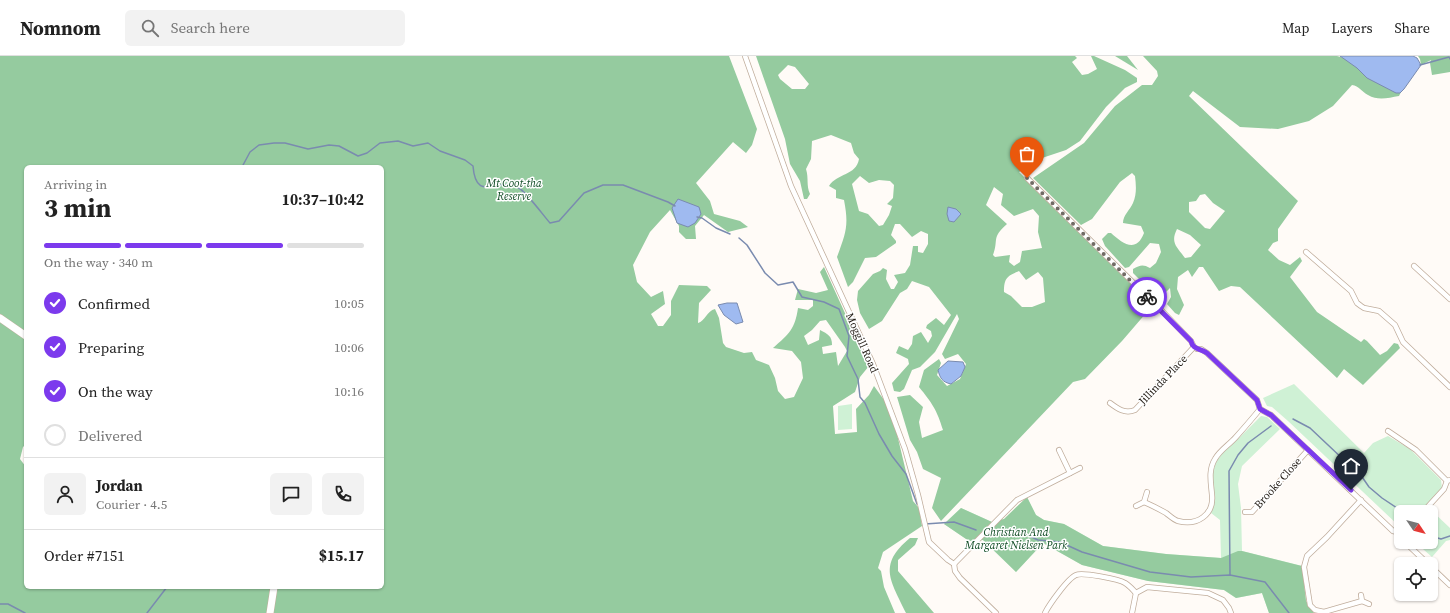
<!DOCTYPE html>
<meta charset="utf-8">
<style>
body{margin:0;font-family:"Source Serif 4",serif;background:#f2f2f2;color:#222;height:100vh;display:flex;flex-direction:column;font-size:15px;white-space:nowrap}
*{box-sizing:border-box;margin:0}
p{font-size:13px;color:#767676}
.icon{flex:none;width:22px;height:22px;fill:none;stroke:currentColor;stroke-width:2;stroke-linecap:round;stroke-linejoin:round}
.map{position:relative;flex:1;overflow:hidden}
.drawer{position:absolute;left:24px;top:109px;width:360px;height:424px;display:flex;flex-direction:column;background:#fff;border-radius:6px;box-shadow:0 1px 3px #0004}
.drawer>*{flex:none}
.needle{width:26px;rotate:125deg}
.fabs{position:absolute;left:1394px;top:449px;display:grid;gap:8px}
.fabs a{display:grid;place-items:center;width:44px;height:44px;border-radius:6px;background:#fff;box-shadow:0 1px 3px #0004;font-size:20px}
.pin{position:absolute;display:grid;place-items:center;width:34px;height:34px;color:#fff;margin:-41px -17px;border-radius:50% 50% 50% 0;rotate:-45deg;box-shadow:0 0 4px #0007}
.pin .icon{rotate:45deg}
.courier{position:absolute;display:grid;place-items:center;width:40px;height:40px;margin:-20px;border:3px solid #7c3aed;border-radius:50%;background:#fff;color:#222;box-shadow:0 1px 5px #0007}
.summary em{font-style:normal;font-weight:700}
.summary div{display:flex;flex-direction:column-reverse}
.summary{display:flex;align-items:center;justify-content:space-between;height:68px;padding:0 20px}
h1{font-size:26px;font-weight:700;line-height:30px}
.bar{display:grid;grid-template-columns:repeat(4,1fr);gap:6px 4px;align-content:center;height:48px;padding:0 20px}
.bar i{height:5px;border-radius:3px;background:#e0e0e0}
.bar .on{background:#7c3aed}
.bar p{grid-column:span 4}
.line{display:flex;align-items:center;gap:10px;padding:0 20px;border-top:1px solid #e0e0e0}
.line div{flex:1}
.round{display:grid;place-items:center;flex:none;width:42px;height:42px;border-radius:6px;background:#f2f2f2}
ol{padding:0 20px;list-style:none}
li{display:flex;align-items:center;gap:12px;height:44px}
li p{margin-inline-start:auto}
li .icon{padding:4px;border-radius:50%;background:#7c3aed;color:#fff;stroke-width:4}
li:last-child{color:#767676}
li i{width:22px;height:22px;border:2px solid #e0e0e0;border-radius:50%}
header{display:flex;align-items:center;gap:24px;box-sizing:border-box;height:56px;padding:0 20px;background:#fff;border-bottom:1px solid #e0e0e0}
header strong{font-size:19px}
nav{display:flex;gap:22px;margin-inline-start:auto;font-size:14px}
.search{width:280px;height:36px;background:#f2f2f2;display:flex;align-items:center;gap:10px;box-sizing:border-box;padding:0 14px;border-radius:6px;color:#767676;font-size:15px}
.map>svg:first-child{display:block}
.green{fill:#cff1d5}
.forest{fill:#95cb9f;fill-rule:evenodd}
.water{fill:#9fbaf0;stroke:#7a8baf}
.lines{fill:none;stroke-linecap:round;stroke-linejoin:round}
.stream{stroke:#7a8baf;stroke-width:1.5}
.minor-casing{stroke:#c0ad9c;stroke-width:6}
.secondary-casing{stroke:#c0ad9c;stroke-width:8}
.minor{stroke:#fff;stroke-width:4.5}
.secondary{stroke:#fff;stroke-width:7}
.done{stroke:#716b65;stroke-width:4;stroke-dasharray:0 7.2}
.route{stroke:#7c3aed;stroke-width:5}
.labels{text-anchor:middle;dominant-baseline:central;stroke-width:3;stroke-linejoin:round;paint-order:stroke}
.park-label{font-size:11px;font-style:italic;fill:#0e4b23;stroke:#fff}
.street-label{font-size:11px;fill:#241d16;stroke:#fff}
</style>
<header>
<strong>Nomnom</strong>
<div class="search"><svg class="icon" aria-label="search" viewBox="0 0 24 24"><circle cx="10" cy="10" r="6"/><path d="M15 15l6 6"/></svg>Search here</div>
<nav><a>Map</a><a>Layers</a><a>Share</a></nav>
</header>
<div class="map">
<svg width="1450" height="557" viewBox="0 0 1450 557">
<rect width="100%" height="100%" fill="#fffbf7"/>
<!-- green -->
<g class="green">
<path d="M 1294,328 L 1364,397 L 1373,387 L 1388,380 L 1410,393 L 1441,424 L 1442,432 L 1420,456 L 1401,456 L 1401,470 L 1399,470 L 1288,365 L 1272,351 L 1267,350 L 1263,342 Z"/>
<path d="M 852,348 L 852,373 L 838,374 L 838,350 Z"/>
<path d="M 1261,360 L 1267,361 L 1280,373 L 1242,410 L 1238,428 L 1241,452 L 1242,495 L 1302,510 L 1306,545 L 1314,557 L 1269,557 L 1262,537 L 1236,542 L 1224,534 L 1148,525 L 1082,509 L 1043,487 L 1016,516 L 983,484 L 969,485 L 944,468 L 961,452 L 992,466 L 1004,463 L 1027,441 L 1036,459 L 1044,464 L 1064,468 L 1103,490 L 1166,498 L 1221,502 L 1220,464 L 1211,457 L 1214,440 L 1212,419 L 1216,406 L 1224,395 L 1233,388 Z"/>
<path d="M 1432,455 L 1450,472 L 1450,484 L 1446,485 L 1432,501 L 1415,486 L 1431,486 L 1431,456 Z"/>
</g>
<!-- forest -->
<g class="forest">
<path d="M 0,0 L 729,0 L 757,73 L 752,89 L 746,97 L 733,86 L 696,127 L 710,145 L 714,158 L 740,165 L 748,171 L 728,176 L 704,159 L 695,170 L 696,183 L 686,183 L 679,176 L 679,170 L 670,154 L 650,176 L 633,209 L 637,226 L 651,241 L 663,235 L 665,248 L 651,258 L 658,270 L 663,270 L 671,259 L 671,245 L 679,229 L 707,230 L 711,234 L 699,247 L 698,267 C 705,265 707,255 715,253 L 719,262 L 723,287 L 726,291 L 744,297 L 752,296 L 756,304 L 769,309 L 775,322 L 778,335 L 785,343 L 794,341 L 803,322 L 801,306 L 792,295 L 773,292 C 789,278 795,273 798,252 L 808,254 L 813,250 L 813,244 L 795,244 L 798,233 L 816,237 L 828,234 L 820,216 L 824,211 L 869,310 L 860,321 L 855,336 L 833,350 L 835,378 L 857,376 L 856,353 L 869,339 L 874,330 L 887,348 L 896,374 L 913,445 L 919,452 L 922,470 L 883,496 L 878,512 L 881,515 L 884,531 L 895,557 L 0,557 ZM 26,111 L 382,111 L 382,531 L 26,531 L 26,411 L 20,403 L 23,391 L 26,388 ZM 826,264 L 845,291 L 847,295 L 838,310 L 836,296 L 823,298 L 822,291 L 832,289 C 832,280 828,278 820,274 L 819,284 L 808,289 L 804,280 L 812,274 L 820,265 Z"/>
<path d="M 756,0 L 1075,0 L 1077,2 L 1072,6 L 1082,19 L 1088,18 L 1097,13 L 1091,0 L 1094,0 L 1125,14 L 1137,22 L 1137,26 L 1125,32 L 1106,51 L 1080,85 L 1066,94 L 1042,102 L 1032,109 L 1019,116 L 1153,249 L 1122,285 L 1085,323 L 1073,326 L 941,465 L 932,452 L 941,422 L 923,413 L 917,396 L 910,384 L 897,341 L 910,339 L 923,351 L 919,366 L 922,382 L 943,374 C 937,354 932,347 919,331 L 924,314 L 939,303 L 941,307 L 937,319 L 947,330 L 960,323 L 966,308 L 958,298 L 945,303 L 942,298 L 959,263 L 957,258 L 935,296 L 920,311 L 912,314 L 904,333 L 900,336 L 894,335 L 892,327 L 909,308 L 908,303 L 896,297 L 899,290 L 908,294 L 912,288 L 913,280 L 921,276 L 928,287 L 932,280 L 931,275 L 926,272 L 927,269 L 936,262 L 944,269 L 951,259 L 929,231 L 912,225 L 907,233 L 900,237 L 882,265 L 869,273 L 860,257 L 857,244 L 858,235 L 873,218 L 880,215 L 883,212 L 887,214 L 886,223 L 891,233 L 894,233 L 898,226 L 894,219 L 905,217 L 910,209 L 913,190 L 918,190 L 918,196 L 923,197 L 928,188 L 928,178 L 921,175 L 912,181 L 900,168 L 895,168 L 891,179 L 896,185 L 896,187 L 876,201 L 865,202 L 853,226 L 848,231 L 837,201 C 846,176 849,170 844,144 L 836,142 L 836,134 L 829,130 C 837,117 856,120 859,103 L 854,97 L 851,87 L 831,79 L 812,85 L 811,103 L 806,113 C 809,123 806,129 810,138 L 807,143 L 804,143 L 800,125 L 790,108 L 785,83 ZM 788,9 L 795,11 L 809,28 L 805,33 L 792,33 L 780,23 L 778,19 ZM 860,120 L 869,127 L 879,124 L 890,125 L 894,129 L 893,142 L 887,148 L 892,150 L 889,159 L 883,169 L 879,170 L 868,158 L 859,155 L 852,128 ZM 994,131 L 1003,138 L 1001,149 L 1014,160 L 1033,153 L 1039,160 L 1038,176 L 1042,192 L 1022,195 L 1020,206 L 1014,210 L 1009,206 L 1010,199 L 995,201 L 993,199 C 999,183 991,182 1007,168 L 986,149 ZM 1019,215 L 1026,224 L 1038,216 L 1043,222 L 1045,246 L 1032,251 L 1022,251 L 1011,240 L 1004,236 C 1004,222 1007,220 1019,215 Z"/>
<path d="M 1115,0 L 1127,0 L 1138,14 Z"/>
<path d="M 1143,0 L 1337,0 L 1352,4 L 1399,33 L 1401,36 L 1399,40 C 1388,42 1378,45 1368,39 C 1362,36 1359,30 1352,29 L 1333,50 L 1309,65 L 1278,73 L 1240,71 L 1193,35 L 1189,40 L 1298,145 L 1278,173 L 1278,185 L 1273,187 L 1268,194 L 1279,204 L 1290,209 L 1300,201 L 1302,205 L 1290,221 L 1317,256 L 1361,286 L 1364,283 L 1367,285 L 1380,299 L 1387,295 L 1394,287 L 1398,288 L 1400,292 L 1363,329 L 1344,313 L 1337,322 L 1240,231 L 1231,230 L 1219,235 L 1203,211 L 1199,211 L 1192,221 L 1188,214 L 1178,221 L 1177,233 L 1184,249 L 1179,259 L 1175,257 L 1167,248 L 1171,241 L 1170,232 L 1161,241 L 1157,241 L 1133,217 L 1133,213 C 1140,209 1143,208 1150,212 L 1156,207 L 1161,196 L 1159,188 L 1150,187 L 1129,211 L 1125,212 L 1105,190 L 1102,183 L 1108,177 L 1111,177 C 1122,187 1136,198 1144,177 L 1141,170 L 1123,167 C 1123,159 1130,154 1133,147 C 1137,138 1136,129 1135,120 L 1132,117 L 1120,126 L 1092,163 L 1081,169 L 1033,122 L 1084,87 L 1115,50 L 1142,29 L 1152,29 L 1158,20 L 1157,15 ZM 1205,138 L 1213,147 L 1225,155 L 1210,173 L 1205,172 L 1189,156 L 1189,146 L 1196,145 L 1200,139 ZM 1177,173 L 1190,179 L 1201,189 L 1191,201 L 1185,202 C 1177,191 1170,187 1177,173 Z"/>
<path d="M 1418,0 L 1450,0 L 1450,16 L 1432,19 L 1430,7 L 1431,4 L 1421,9 L 1420,3 Z"/>
<path d="M 1027,441 L 1036,459 L 1044,464 L 1064,468 L 1103,490 L 1166,498 L 1221,502 L 1238,495 L 1242,495 L 1302,510 L 1306,545 L 1314,557 L 1269,557 L 1262,537 L 1236,542 L 1224,534 L 1148,525 L 1082,509 L 1043,487 L 1016,516 L 983,484 L 969,485 L 944,468 L 961,452 L 992,466 L 1004,463 Z"/>
<path d="M 910,482 L 918,482 L 915,489 L 898,504 L 898,515 L 934,557 L 906,557 C 891,525 877,509 910,482 Z"/>
</g>
<!-- water -->
<g class="water">
<path d="M 1340,0 L 1413,0 L 1417,2 L 1421,9 L 1404,33 L 1400,37 L 1396,37 L 1367,22 L 1357,12 Z"/>
<path d="M 678,143 L 699,151 L 701,158 L 695,167 L 688,171 L 677,167 L 672,152 Z"/>
<path d="M 948,151 L 956,153 L 961,158 L 954,166 L 949,165 L 947,158 Z"/>
<path d="M 727,247 L 737,247 L 743,266 L 736,268 L 724,259 L 718,249 Z"/>
<path d="M 948,305 L 963,306 L 965,311 L 961,320 L 951,328 C 942,326 940,322 938,314 Z"/>
</g>
<g class="lines">
<!-- stream -->
<g class="stream">
<path d="M 1420,9 L 1449,1 L 1450,3"/>
<path d="M 242,111 L 250,96 L 259,89 L 274,87 L 285,87 L 308,93 L 329,89 L 339,90 L 358,100 L 367,97 L 380,87 L 398,85 L 413,90 L 428,87 L 440,95 L 465,104 L 473,110 C 476,149 499,119 519,132 C 527,137 543,159 550,167 L 559,165 L 584,137 L 603,129 L 623,129 L 668,146 L 675,150"/>
<path d="M 697,161 L 702,162 L 716,172 L 730,178"/>
<path d="M 739,182 L 747,189 L 765,217 L 778,229 L 793,226 L 802,241 L 824,246 L 839,253 L 849,280 L 847,300 L 858,323 L 860,341 L 865,347 L 879,378 L 892,400 L 906,418 L 917,448"/>
<path d="M 1293,363 L 1310,372 L 1345,405 L 1358,415 L 1369,431 L 1382,442 L 1403,456"/>
<path d="M 925,468 L 954,466 L 976,474"/>
<path d="M 997,477 L 1017,474 L 1038,484 L 1060,486 L 1082,496 L 1150,516 L 1191,521 L 1230,519 L 1265,526 L 1289,557"/>
<path d="M 1431,480 L 1441,483 L 1450,480"/>
<path d="M 1230,519 L 1229,415 L 1238,399 L 1248,387 L 1271,370"/>
<path d="M 0,548 L 8,548 L 25,557"/>
<path d="M 147,557 L 167,531"/>
</g>
<!-- minor casing -->
<g class="minor-casing">
<g id="minor">
<path d="M 745,0 L 791,130 L 873,308 L 905,393 L 918,439 L 929,486 L 948,504 L 954,508"/>
<path d="M 1027,122 L 1163,256 L 1191,285 L 1194,291 L 1197,293 L 1201,293 L 1207,297 L 1257,344 L 1260,353 L 1271,359 L 1393,475 L 1401,477"/>
<path d="M 1306,196 L 1351,235 L 1357,247 L 1361,250 L 1364,252 L 1379,255 L 1395,269 L 1403,286 L 1450,331"/>
<path d="M 1414,210 L 1450,243"/>
<path d="M 1110,347 C 1118,353 1125,358 1135,354 L 1194,291"/>
<path d="M 1388,375 L 1416,394 L 1447,425"/>
<path d="M 1059,394 L 1070,417"/>
<path d="M 1361,444 L 1327,481 L 1307,500 L 1304,511 L 1310,549 L 1315,554 L 1324,556 L 1362,545"/>
<path d="M 1144,446 C 1151,449 1159,453 1166,457 C 1170,460 1174,464 1178,465 C 1197,470 1214,459 1212,439 C 1211,427 1208,414 1215,403 C 1220,394 1229,389 1236,381 C 1244,372 1252,363 1260,353"/>
<path d="M 1136,450 L 1144,446 L 1147,436"/>
<path d="M 1245,456 L 1252,456 L 1308,394"/>
<path d="M 1423,456 L 1444,433 L 1447,425 L 1450,424"/>
<path d="M 1405,486 L 1428,508"/>
<path d="M 954,508 L 1017,444 L 1080,412"/>
<path d="M 954,508 L 955,515 L 960,522 L 996,557"/>
<path d="M 1431,511 L 1450,529"/>
<path d="M 1361,539 L 1362,545 L 1369,548"/>
<path d="M 1045,557 C 1049,549 1068,522 1076,519 C 1082,516 1119,523 1125,527 C 1129,529 1133,534 1136,537 L 1147,531 L 1208,537 L 1223,544 L 1229,552 L 1231,557"/>
<path d="M 1132,557 L 1136,537"/>
</g>
</g>
<!-- secondary casing -->
<g class="secondary-casing">
<g id="secondary">
<path d="M 0,262 L 26,280"/>
<path d="M 270,557 L 274,531"/>
</g>
</g>
<!-- minor -->
<use href="#minor" class="minor"/>
<!-- secondary -->
<use href="#secondary" class="secondary"/>
</g>
<g class="lines">
<!-- done -->
<path class="done" d="M 1027,122 L 1147,241"/>
<!-- route -->
<path class="route" d="M 1147,241 L 1191,285 C 1193,294 1200,292 1207,297 L 1257,344 L 1260,353 L 1271,359 L 1351,434"/>
</g>
<g class="labels">
<!-- park labels -->
<g class="park-label">
<text x="514" y="127">Mt Coot-tha<tspan x="514" dy="13">Reserve</tspan></text>
<text x="1016" y="476">Christian And<tspan x="1016" dy="13">Margaret Nielsen Park</tspan></text>
</g>
<!-- street labels -->
<g class="street-label">
<text transform="translate(862 287) rotate(66)">Moggill Road</text>
<text transform="translate(1163 324) rotate(-46)">Jillinda Place</text>
<text transform="translate(1278 427) rotate(-48)">Brooke Close</text>
</g>
</g>
</svg>
<div class="fabs">
<a><svg class="needle" viewBox="-14 -14 28 28"><path d="M0-13l5 13h-10z" fill="#e53935"/><path d="M0 13l5-13h-10z" fill="#767676"/></svg></a>
<a><svg class="icon" aria-label="locate" viewBox="0 0 24 24"><circle cx="12" cy="12" r="6"/><path d="M12 2v4M12 18v4M2 12h4M18 12h4"/></svg></a>
</div>
<div class="pin" style="left:1027px;top:122px;background:#ea580c"><svg class="icon" aria-label="bag" viewBox="0 0 24 24"><path d="M5 8h14l-1 12H6zM9 8a3 3 0 0 1 6 0"/></svg></div>
<div class="pin" style="left:1351px;top:434px;background:#1f2937"><svg class="icon" aria-label="home" viewBox="0 0 24 24"><path d="M3 11l9-7 9 7M6 9v11h12V9"/></svg></div>
<div class="courier" style="left:1147px;top:241px"><svg class="icon" aria-label="bike" viewBox="0 0 24 24"><circle cx="6" cy="16" r="4"/><circle cx="18" cy="16" r="4"/><path d="M6 16l4-8h5l3 8M10 8l3 8H6M13 5h3"/></svg></div>
<section class="drawer">
<div class="summary"><div><h1>3 min</h1><p>Arriving in</p></div><em>10:37–10:42</em></div>
<div class="bar"><i class="on"></i><i class="on"></i><i class="on"></i><i></i><p>On the way · 340 m</p></div>
<ol>
<li><svg class="icon" aria-label="check" viewBox="0 0 24 24"><path d="M5 12l5 5 9-10"/></svg>Confirmed<p>10:05</p></li>
<li><svg class="icon" aria-label="check" viewBox="0 0 24 24"><path d="M5 12l5 5 9-10"/></svg>Preparing<p>10:06</p></li>
<li><svg class="icon" aria-label="check" viewBox="0 0 24 24"><path d="M5 12l5 5 9-10"/></svg>On the way<p>10:16</p></li>
<li><i></i>Delivered</li>
</ol>
<div class="line" style="height:72px"><a class="round"><svg class="icon" aria-label="person" viewBox="0 0 24 24"><circle cx="12" cy="8" r="4"/><path d="M4 21q1-7 8-7t8 7"/></svg></a><div><b>Jordan</b><p>Courier · 4.5</p></div><a class="round"><svg class="icon" aria-label="chat" viewBox="0 0 24 24"><path d="M4 5h16v11H9l-5 4z"/></svg></a><a class="round"><svg class="icon" aria-label="phone" viewBox="0 0 24 24"><path d="M5 4h4l2 5-3 2q2 4 5 5l2-3 5 2v4C11 20 4 13 5 4z"/></svg></a></div>
<div class="line" style="height:52px"><div>Order #7151</div><b>$15.17</b></div>
</section>
</div>
